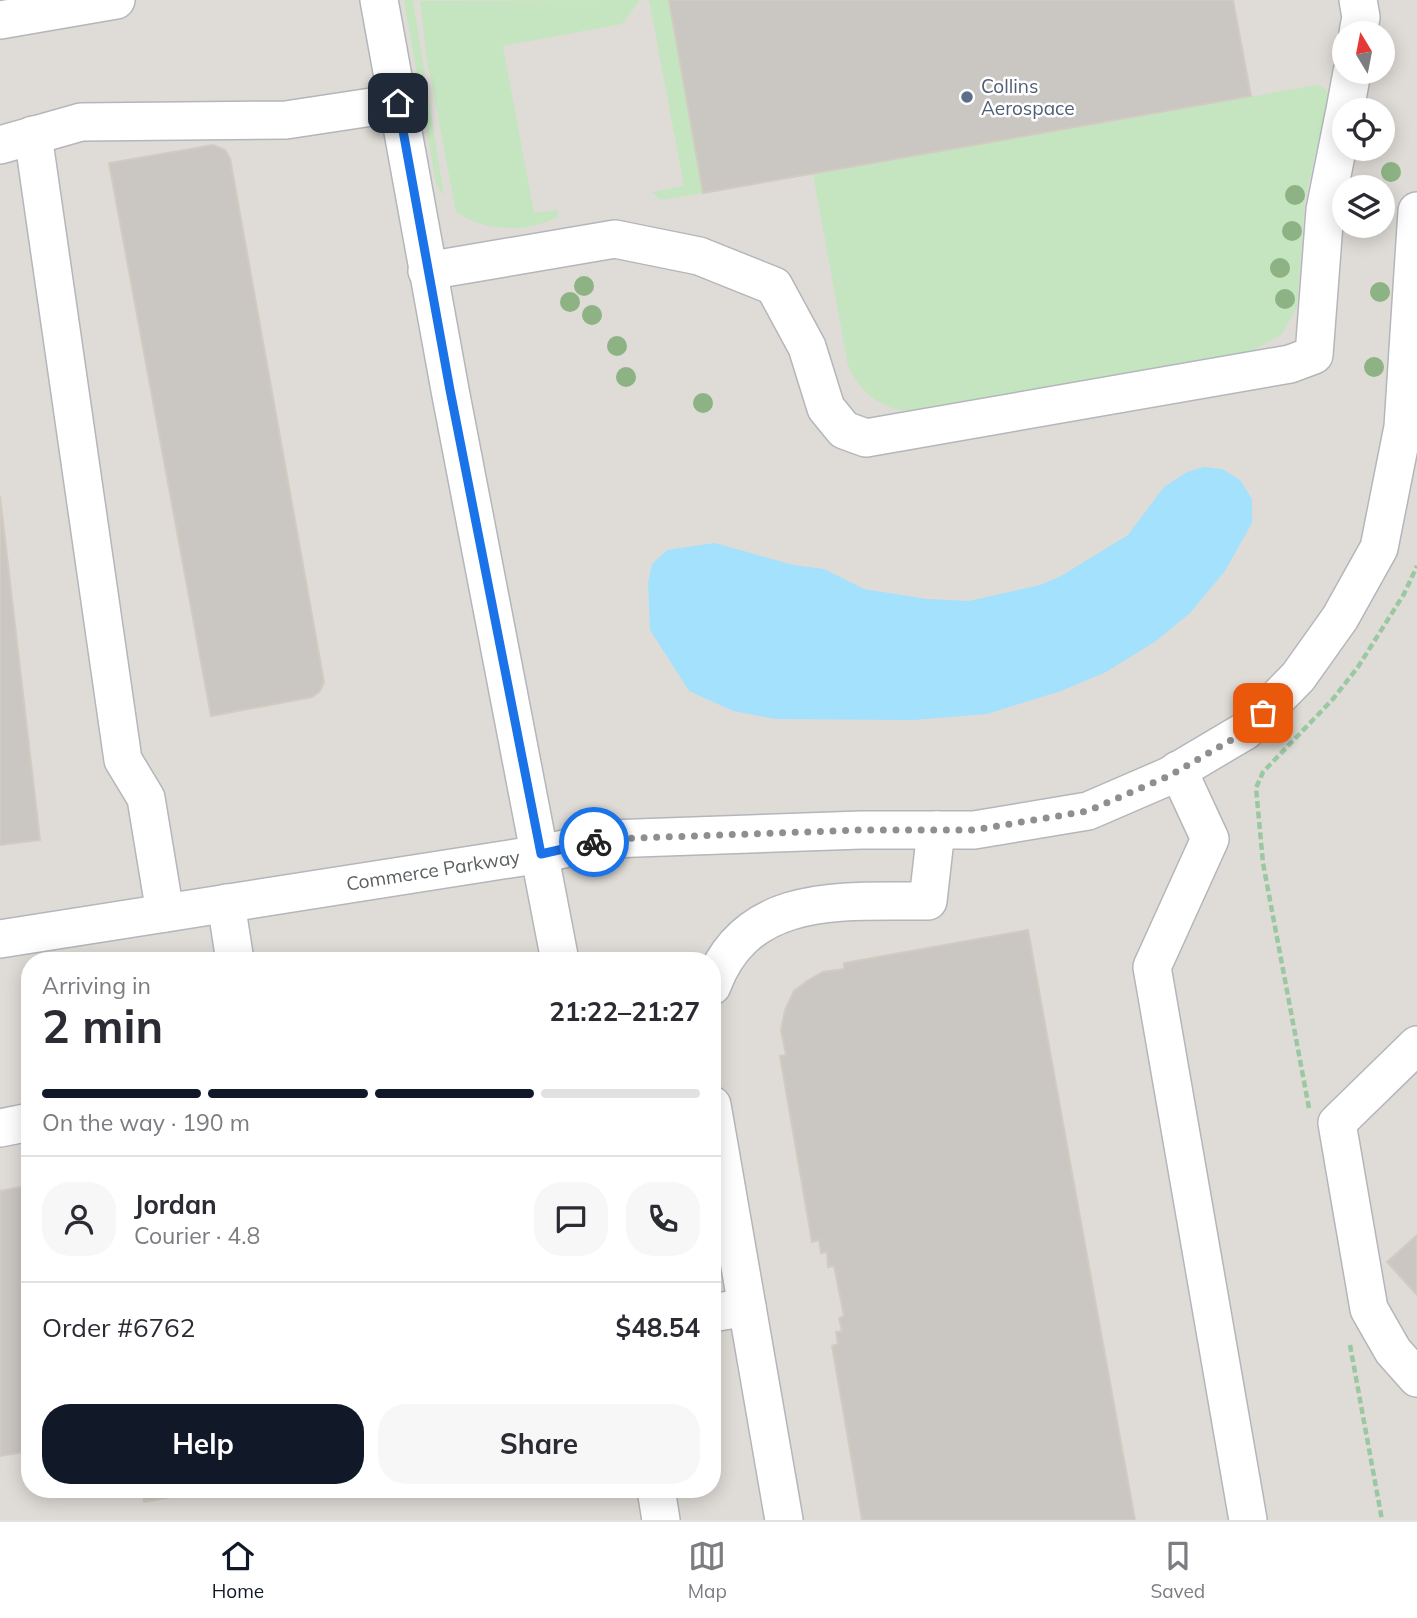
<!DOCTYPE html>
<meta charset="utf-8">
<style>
body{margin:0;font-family:Mulish,sans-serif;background:#f7f7f7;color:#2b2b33;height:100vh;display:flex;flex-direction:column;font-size:26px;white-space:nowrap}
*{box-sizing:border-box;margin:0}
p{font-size:23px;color:#7c7c81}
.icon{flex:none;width:38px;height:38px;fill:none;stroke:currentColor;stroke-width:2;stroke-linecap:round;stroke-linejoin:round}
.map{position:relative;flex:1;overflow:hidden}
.details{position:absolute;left:21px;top:952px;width:700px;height:546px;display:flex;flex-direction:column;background:#fff;border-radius:28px;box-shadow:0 4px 18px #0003}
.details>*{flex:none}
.needle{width:46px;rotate:350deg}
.fabs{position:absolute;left:1332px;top:21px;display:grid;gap:14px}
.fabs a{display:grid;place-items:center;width:63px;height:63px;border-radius:50%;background:#fff;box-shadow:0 4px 18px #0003;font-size:35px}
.pin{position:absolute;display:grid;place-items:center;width:60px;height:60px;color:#fff;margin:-30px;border-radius:14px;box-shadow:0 4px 10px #0006}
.courier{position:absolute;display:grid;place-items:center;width:70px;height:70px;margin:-35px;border:5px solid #1a73e8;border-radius:50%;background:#fff;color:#222;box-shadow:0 2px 9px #0007}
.overview em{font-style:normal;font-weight:700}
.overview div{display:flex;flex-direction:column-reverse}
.overview{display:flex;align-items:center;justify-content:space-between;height:119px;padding:0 21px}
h1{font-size:46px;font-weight:700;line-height:52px}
.bar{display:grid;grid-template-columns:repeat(4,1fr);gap:10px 7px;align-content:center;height:84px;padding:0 21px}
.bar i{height:9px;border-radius:5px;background:#e1e1e2}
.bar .on{background:#111827}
.bar p{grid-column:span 4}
.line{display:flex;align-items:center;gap:18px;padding:0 21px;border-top:2px solid #e1e1e2}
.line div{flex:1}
.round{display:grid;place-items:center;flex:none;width:74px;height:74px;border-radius:28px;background:#f7f7f7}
.button{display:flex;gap:14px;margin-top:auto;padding:14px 21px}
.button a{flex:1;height:80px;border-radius:28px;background:#111827;color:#fff;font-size:28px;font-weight:700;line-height:80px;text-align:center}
.button a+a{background:#f7f7f7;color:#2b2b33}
.menu{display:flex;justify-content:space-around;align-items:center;height:98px;border-top:2px solid #e1e1e2;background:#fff;font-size:19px;color:#7c7c81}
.menu a{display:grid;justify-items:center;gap:4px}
.menu .on{color:#111827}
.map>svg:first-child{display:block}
.industrial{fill:#dfdcd7;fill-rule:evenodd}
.green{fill:#c4e5c0}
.water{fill:#a3e1fd}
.building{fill:#cac7c2;stroke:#d2cbc1;stroke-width:2}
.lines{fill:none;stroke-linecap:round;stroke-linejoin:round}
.minor-casing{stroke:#b3b6ba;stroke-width:40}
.path{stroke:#9ac8a1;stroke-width:4.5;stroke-dasharray:7 3.5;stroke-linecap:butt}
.minor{stroke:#fff;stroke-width:37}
.tree{fill:#8db384}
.done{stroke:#8e9090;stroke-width:7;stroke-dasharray:0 12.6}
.route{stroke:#1a73e8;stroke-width:9}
.service-dot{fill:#5c6f8a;stroke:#fff;stroke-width:2.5}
.labels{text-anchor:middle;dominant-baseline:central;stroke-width:5;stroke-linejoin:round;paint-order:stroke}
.service-label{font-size:19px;fill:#4e5e75;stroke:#fff;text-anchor:start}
.street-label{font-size:19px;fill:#5b6063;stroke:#fff}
</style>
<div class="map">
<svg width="1417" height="1520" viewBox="0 0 1417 1520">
<rect width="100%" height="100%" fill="#eeeae3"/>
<!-- industrial -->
<path class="industrial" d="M 0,0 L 1417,0 L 1417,1520 L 0,1520 ZM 1344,33 L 1382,33 L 1382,72 L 1344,72 ZM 1344,110 L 1382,110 L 1382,149 L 1344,149 ZM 1344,187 L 1382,187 L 1382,226 L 1344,226 ZM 30,961 L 712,961 L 712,1489 L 30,1489 Z"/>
<!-- green -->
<g class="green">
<path d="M 404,0 L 413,0 L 444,196 L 436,184 Z"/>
<path d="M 640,0 L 622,24 L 503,46 L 534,213 L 558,210 L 558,217 C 527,233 485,232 456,212 L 426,54 L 420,1 Z"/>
<path d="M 649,0 L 669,0 L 703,193 L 661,200 L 652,192 L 684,186 Z"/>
<path d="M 1317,85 L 1325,88 L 1329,95 L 1305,199 L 1297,307 L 1282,334 L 1252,351 L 911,411 C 881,410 860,392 848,366 L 813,174 Z"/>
</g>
<!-- water -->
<path class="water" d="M 1204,467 L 1222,469 L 1240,480 L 1252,499 L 1252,523 L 1225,571 L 1190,613 L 1156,641 L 1106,672 L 1061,691 L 987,714 L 913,720 L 776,719 L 733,711 L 689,691 L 650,630 L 648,583 L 652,564 L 667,550 L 715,543 L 793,565 L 824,569 L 864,589 L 927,599 L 969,601 L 1040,585 L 1061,576 L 1128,535 L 1164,487 L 1187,472 Z"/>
<!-- building -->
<g class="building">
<path d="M 669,0 L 1233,0 L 1251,96 L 703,193 Z"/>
<path d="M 213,145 L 225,150 L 230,158 L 324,682 L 320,691 L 312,697 L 211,716 L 109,163 Z"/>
<path d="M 0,496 L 40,840 L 0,845 Z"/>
<path d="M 1028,930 L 1135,1520 L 862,1520 L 832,1346 L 838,1344 L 836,1332 L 842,1331 L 839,1318 L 844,1316 L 834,1266 L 828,1267 L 827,1252 L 821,1253 L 819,1240 L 812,1242 L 780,1056 L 786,1055 L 781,1030 L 785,1010 L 794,991 L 807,981 L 823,972 L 844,969 L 844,963 Z"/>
<path d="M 27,1186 L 30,1208 L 30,1451 L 0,1456 L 0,1191 Z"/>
<path d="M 1417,1235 L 1417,1295 L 1387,1262 Z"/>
<path d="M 142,1489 L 214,1489 L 144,1502 Z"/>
</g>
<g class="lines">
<!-- minor casing -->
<g class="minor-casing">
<g id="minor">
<path d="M 379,0 L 450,390 L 560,961"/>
<path d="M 1358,0 L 1361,17 L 1358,33"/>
<path d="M 0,20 L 116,0"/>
<path d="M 1345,110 L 1352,72"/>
<path d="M 33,135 L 123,760 L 146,798 L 165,913"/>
<path d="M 0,145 L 81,122 L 286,120 L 398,103"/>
<path d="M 427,271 L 615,239 L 699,256 L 774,286 L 807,347 L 826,408 L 844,430 L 866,438 L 1290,364 L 1314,355 L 1325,210 L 1344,115"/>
<path d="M 1178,770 L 1210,839 L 1152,967 L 1248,1520"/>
<path d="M 226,903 L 235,961"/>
<path d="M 0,939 L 541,854 L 609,839 L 861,830 L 974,830 L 1088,811 L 1169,776 L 1245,731 L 1298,677 L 1340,618 L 1379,548 L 1403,427 L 1417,211"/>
<path d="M 712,986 C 747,890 845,902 928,901 L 936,830"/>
<path d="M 1417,1045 L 1337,1123 L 1369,1309 L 1393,1351 L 1417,1378"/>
<path d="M 712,1105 L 784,1520"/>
<path d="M 0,1128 L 30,1122"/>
<path d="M 712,1313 L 747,1307"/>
<path d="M 656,1489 L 661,1520"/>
</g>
</g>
<!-- path -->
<g class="path">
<path d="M 1309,1108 L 1263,863 L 1256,788 L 1263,772 L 1333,699 L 1358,667 L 1404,594 L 1417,566"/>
<path d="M 1350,1345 L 1382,1520"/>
</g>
<!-- minor -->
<use href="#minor" class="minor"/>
</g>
<!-- trees -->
<g class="tree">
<circle cx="1391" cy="172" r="10"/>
<circle cx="1295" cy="195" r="10"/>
<circle cx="1292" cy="231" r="10"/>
<circle cx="1280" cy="268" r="10"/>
<circle cx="584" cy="286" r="10"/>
<circle cx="1380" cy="292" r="10"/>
<circle cx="1285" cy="299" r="10"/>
<circle cx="570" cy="302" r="10"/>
<circle cx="592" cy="315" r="10"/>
<circle cx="617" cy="346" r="10"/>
<circle cx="1374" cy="367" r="10"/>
<circle cx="626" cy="377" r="10"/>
<circle cx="703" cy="403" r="10"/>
</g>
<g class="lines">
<!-- done -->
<path class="done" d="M 594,842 L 609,839 L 861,830 L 974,830 L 1088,811 L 1169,776 L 1245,732 L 1263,713"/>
<!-- route -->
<path class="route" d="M 398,103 L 450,390 L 541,854 L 594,842"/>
</g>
<!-- markers -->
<circle class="service-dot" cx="967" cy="97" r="7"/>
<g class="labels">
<!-- service labels -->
<g class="service-label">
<text x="981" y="86">Collins<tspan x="981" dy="22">Aerospace</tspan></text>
</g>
<!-- street labels -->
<g class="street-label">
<text transform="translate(433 870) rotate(-9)">Commerce Parkway</text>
</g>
</g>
</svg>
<div class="fabs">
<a><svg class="needle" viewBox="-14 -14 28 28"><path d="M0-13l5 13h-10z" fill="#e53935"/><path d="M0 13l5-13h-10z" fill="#7c7c81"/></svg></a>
<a><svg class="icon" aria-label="locate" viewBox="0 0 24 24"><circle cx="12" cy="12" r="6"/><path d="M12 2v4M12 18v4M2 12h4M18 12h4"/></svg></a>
<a><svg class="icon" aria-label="layers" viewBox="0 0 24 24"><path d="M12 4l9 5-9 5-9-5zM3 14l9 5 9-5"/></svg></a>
</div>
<div class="pin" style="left:1263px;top:713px;background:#ea580c"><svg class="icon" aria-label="bag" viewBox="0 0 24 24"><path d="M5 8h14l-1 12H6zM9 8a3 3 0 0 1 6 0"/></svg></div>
<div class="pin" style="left:398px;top:103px;background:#1f2937"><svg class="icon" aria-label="home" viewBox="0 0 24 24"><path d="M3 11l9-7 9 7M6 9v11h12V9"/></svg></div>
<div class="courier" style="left:594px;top:842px"><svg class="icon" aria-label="bike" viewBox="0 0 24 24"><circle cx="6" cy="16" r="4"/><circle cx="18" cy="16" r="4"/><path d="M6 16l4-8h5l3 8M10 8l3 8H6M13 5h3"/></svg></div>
<section class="details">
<div class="overview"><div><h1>2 min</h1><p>Arriving in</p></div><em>21:22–21:27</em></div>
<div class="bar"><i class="on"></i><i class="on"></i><i class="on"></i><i></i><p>On the way · 190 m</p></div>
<div class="line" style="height:126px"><a class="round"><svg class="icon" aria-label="person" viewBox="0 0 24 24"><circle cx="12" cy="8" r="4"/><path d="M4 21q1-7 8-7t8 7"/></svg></a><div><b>Jordan</b><p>Courier · 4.8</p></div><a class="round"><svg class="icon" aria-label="chat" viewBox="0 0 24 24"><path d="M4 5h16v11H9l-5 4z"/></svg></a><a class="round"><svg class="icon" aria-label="phone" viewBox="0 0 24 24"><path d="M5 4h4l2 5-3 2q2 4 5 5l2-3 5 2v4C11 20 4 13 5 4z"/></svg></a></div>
<div class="line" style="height:91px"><div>Order #6762</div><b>$48.54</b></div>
<div class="button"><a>Help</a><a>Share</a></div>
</section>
</div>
<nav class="menu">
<a class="on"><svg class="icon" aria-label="home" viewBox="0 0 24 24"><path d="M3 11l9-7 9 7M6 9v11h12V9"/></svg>Home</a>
<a><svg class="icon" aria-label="map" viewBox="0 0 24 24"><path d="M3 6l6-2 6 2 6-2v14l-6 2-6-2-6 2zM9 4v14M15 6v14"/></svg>Map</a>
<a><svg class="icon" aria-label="saved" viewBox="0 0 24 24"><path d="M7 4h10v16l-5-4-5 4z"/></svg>Saved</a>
</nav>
